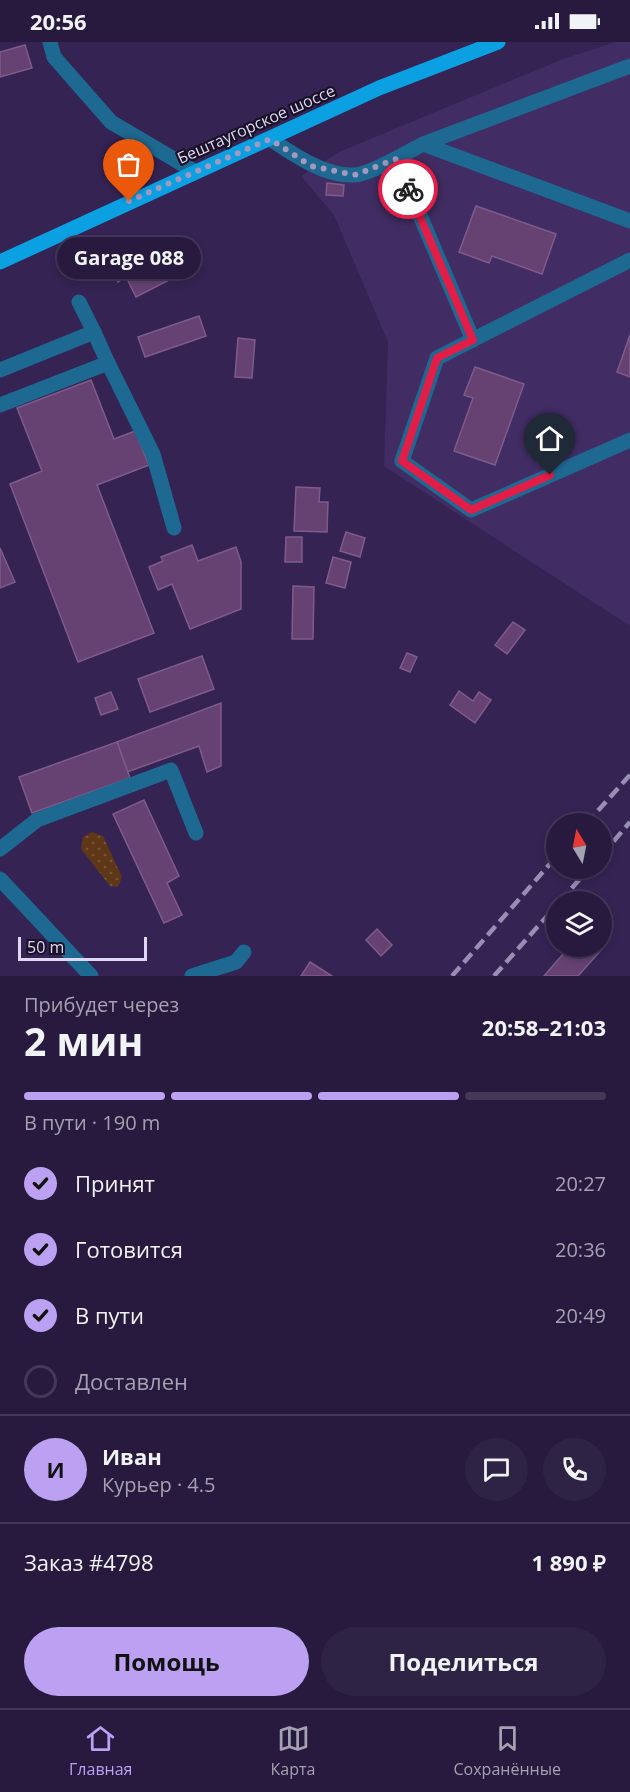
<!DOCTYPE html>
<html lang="ru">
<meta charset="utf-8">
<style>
body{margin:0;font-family:"Open Sans",sans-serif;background:#2f2345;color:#f1f3f6;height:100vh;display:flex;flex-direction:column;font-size:22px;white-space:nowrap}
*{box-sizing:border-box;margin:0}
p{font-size:20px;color:#a4a1b0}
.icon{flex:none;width:33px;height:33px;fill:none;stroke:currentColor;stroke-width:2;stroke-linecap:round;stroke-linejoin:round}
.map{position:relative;height:934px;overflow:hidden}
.panel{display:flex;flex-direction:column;background:#271a3e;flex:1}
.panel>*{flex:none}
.needle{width:39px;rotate:350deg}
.controls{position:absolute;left:546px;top:771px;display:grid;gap:12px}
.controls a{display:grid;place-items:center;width:66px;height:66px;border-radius:50%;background:#271a3e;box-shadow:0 3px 9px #0003,0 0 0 2px #433858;font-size:30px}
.scale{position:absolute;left:18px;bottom:15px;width:129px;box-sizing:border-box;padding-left:6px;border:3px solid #dfd7f6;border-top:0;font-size:16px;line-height:21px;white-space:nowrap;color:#dfd7f6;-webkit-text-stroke:4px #191227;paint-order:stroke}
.pin{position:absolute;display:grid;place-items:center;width:51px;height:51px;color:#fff;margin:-62px -26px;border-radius:50% 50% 50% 0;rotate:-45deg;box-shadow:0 0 6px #0007}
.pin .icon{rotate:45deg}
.courier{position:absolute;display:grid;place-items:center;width:60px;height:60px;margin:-30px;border:4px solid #e11d48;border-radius:50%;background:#fff;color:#222;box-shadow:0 2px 8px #0007}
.bubble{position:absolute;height:42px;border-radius:21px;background:#271a3e;box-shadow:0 3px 9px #0003,0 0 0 2px #433858;font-size:20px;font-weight:700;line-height:42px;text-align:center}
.headline em{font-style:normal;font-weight:700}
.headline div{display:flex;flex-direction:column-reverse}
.headline{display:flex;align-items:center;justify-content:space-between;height:102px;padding:0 24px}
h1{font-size:39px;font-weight:700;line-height:45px}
.bar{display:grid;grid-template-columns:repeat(4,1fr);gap:9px 6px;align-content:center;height:72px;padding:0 24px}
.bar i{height:8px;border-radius:4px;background:#433858}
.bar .active{background:#bca0f2}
.bar p{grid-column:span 4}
.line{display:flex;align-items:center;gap:15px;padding:0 24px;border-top:2px solid #433858}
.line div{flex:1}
.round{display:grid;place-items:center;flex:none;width:63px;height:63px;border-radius:32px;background:#2f2345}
ol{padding:0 24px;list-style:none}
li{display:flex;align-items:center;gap:18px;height:66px}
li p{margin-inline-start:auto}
li .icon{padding:6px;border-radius:50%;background:#bca0f2;color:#111;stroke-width:4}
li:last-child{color:#a4a1b0}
li i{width:33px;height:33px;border:3px solid #433858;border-radius:50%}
.cta{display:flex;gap:12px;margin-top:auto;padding:12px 24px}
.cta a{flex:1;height:69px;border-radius:36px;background:#bca0f2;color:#111;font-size:24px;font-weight:700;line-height:69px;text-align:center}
.cta a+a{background:#2f2345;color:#f1f3f6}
.status{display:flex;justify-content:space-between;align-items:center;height:42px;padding:0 30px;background:#271a3e;direction:ltr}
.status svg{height:16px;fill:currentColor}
.dock{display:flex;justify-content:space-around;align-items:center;height:84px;border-top:2px solid #433858;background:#271a3e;font-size:16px;color:#a4a1b0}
.dock a{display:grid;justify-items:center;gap:3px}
.dock .active{color:#bca0f2}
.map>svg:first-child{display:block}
.built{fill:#412d63}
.grass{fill:url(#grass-dots)}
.building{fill:#654271;stroke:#7f5b8b;stroke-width:1.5}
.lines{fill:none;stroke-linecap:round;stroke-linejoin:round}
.minor{stroke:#1e6992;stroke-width:15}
.major{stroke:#0ba0e2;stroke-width:15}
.rail{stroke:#988db3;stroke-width:4.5;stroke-dasharray:12 6;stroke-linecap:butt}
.done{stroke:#a398bd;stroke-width:6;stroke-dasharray:0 10.8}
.route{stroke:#e11d48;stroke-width:8}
.labels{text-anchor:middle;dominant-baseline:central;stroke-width:4.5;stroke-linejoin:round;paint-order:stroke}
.street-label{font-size:16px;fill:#dfd7f6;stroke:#191227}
</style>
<div class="status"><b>20:56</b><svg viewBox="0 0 49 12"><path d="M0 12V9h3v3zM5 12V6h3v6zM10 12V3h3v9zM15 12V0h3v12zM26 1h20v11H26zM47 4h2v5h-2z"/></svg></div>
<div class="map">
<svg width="630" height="934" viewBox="0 0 630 934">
<defs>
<pattern id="grass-dots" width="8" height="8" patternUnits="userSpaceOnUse" patternTransform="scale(1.5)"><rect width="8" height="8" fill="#5e3717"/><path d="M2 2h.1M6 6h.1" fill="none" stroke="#755339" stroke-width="1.8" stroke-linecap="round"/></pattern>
</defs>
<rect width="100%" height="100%" fill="#342353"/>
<!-- built -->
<path class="built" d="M 616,0 L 630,0 L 630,584 L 384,424 L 388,300 L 334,173 L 301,134 L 339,110 L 563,17 Z"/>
<!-- grass -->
<path class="grass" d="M 92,790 L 103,794 L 122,835 L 118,845 L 110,844 L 81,807 L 83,795 Z"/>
<!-- building -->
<g class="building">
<path d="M 25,3 L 32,26 L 0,35 L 0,10 Z"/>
<path d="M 327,141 L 344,143 L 343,154 L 326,153 Z"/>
<path d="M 476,164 L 556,192 L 542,232 L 492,214 L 489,221 L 459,210 Z"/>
<path d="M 168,196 L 185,230 L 136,255 L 126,235 L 118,240 L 111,225 Z"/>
<path d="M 199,274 L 206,294 L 145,315 L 138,295 Z"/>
<path d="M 630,293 L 630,335 L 617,330 Z"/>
<path d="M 238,296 L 255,298 L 252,336 L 235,335 Z"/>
<path d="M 475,325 L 524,342 L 495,423 L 454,409 L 473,356 L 464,353 Z"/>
<path d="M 91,338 L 114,397 L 135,389 L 149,423 L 97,443 L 154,591 L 78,620 L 10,442 L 42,429 L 17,366 Z"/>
<path d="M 296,445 L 320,446 L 319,460 L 328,460 L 327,490 L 294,489 Z"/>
<path d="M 346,490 L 365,496 L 360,515 L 340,509 Z"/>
<path d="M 286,495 L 302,495 L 302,520 L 285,520 Z"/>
<path d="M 192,503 L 198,519 L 236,505 L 241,520 L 241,567 L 190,587 L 172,542 L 158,548 L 149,525 L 163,519 L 161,515 Z"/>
<path d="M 0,506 L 15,540 L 0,546 Z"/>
<path d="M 333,515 L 351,520 L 345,546 L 326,541 Z"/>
<path d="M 293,544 L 314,545 L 313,597 L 292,597 Z"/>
<path d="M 513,580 L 525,588 L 507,612 L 495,603 Z"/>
<path d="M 407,611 L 417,615 L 410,630 L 400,626 Z"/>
<path d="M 202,614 L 214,647 L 150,670 L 138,637 Z"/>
<path d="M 459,649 L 473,659 L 479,650 L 491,658 L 475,681 L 450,663 Z"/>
<path d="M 111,650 L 118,667 L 101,673 L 95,656 Z"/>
<path d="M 221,661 L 221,724 L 207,730 L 199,704 L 127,730 L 117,700 Z"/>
<path d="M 117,700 L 130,736 L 32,771 L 19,735 Z"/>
<path d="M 144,758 L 179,834 L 167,841 L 182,873 L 164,881 L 113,772 Z"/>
<path d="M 377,887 L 392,903 L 381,914 L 366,898 Z"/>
<path d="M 570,904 L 602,907 L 578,934 L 544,934 Z"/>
<path d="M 310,920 L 332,934 L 301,934 Z"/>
</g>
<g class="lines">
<!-- minor -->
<g class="minor">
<path d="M 50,0 L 54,15 L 111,80 L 194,129"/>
<path d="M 270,97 C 293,112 325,135 355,133 C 371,132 408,110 423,102 L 630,24"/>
<path d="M 423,102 L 630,179"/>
<path d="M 396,117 L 473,298"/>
<path d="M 630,218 L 437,316 L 402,419 L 471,468 L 630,398"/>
<path d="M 108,321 L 153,412 L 174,486"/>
<path d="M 0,328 L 94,290 L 79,260"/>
<path d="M 0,363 L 108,321 L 94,290"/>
<path d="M 0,807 L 37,778 L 171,728 L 196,791"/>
<path d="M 0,837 L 91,934"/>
<path d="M 192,934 L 236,920 L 244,910"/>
</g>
<!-- major -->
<path class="major" d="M 0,220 L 379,46 L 498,0"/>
<!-- rail -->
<g class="rail">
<path d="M 586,782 L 630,733"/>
<path d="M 602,813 L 630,780"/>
<path d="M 560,860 L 589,826"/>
<path d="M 452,934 L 556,815"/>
<path d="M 494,934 L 556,864"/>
</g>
</g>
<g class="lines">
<!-- done -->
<path class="done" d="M 129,159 L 270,97 L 311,124 L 355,133 L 396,117 L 408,147"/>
<!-- route -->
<path class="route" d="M 408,147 L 473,298 L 437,316 L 402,419 L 471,468 L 550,433"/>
</g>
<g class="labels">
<!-- street labels -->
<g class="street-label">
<text transform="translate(256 82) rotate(-24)">Бештаугорское шоссе</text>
</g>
</g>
</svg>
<div class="controls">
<a><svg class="needle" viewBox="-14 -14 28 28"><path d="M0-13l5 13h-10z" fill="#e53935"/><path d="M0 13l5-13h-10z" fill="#a4a1b0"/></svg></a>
<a><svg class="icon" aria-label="layers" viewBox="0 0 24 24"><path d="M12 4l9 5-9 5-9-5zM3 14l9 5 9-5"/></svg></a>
</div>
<div class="scale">50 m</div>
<div class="pin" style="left:129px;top:159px;background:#ea580c"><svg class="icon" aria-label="bag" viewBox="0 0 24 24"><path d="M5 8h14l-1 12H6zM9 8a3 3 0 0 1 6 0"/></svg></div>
<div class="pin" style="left:550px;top:433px;background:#1f2937"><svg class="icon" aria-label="home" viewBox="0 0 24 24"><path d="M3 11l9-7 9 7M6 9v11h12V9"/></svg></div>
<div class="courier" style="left:408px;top:147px"><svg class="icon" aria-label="bike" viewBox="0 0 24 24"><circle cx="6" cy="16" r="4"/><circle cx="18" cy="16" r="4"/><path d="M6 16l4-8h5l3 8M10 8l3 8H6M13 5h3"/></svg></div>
<div class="bubble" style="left:57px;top:195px;width:144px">Garage 088</div>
</div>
<section class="panel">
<div class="headline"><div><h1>2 мин</h1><p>Прибудет через</p></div><em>20:58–21:03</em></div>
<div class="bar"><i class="active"></i><i class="active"></i><i class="active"></i><i></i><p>В пути · 190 m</p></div>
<ol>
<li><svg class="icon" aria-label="check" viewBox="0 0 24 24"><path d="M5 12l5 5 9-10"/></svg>Принят<p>20:27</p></li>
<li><svg class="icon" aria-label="check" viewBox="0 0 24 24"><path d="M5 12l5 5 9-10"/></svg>Готовится<p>20:36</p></li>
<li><svg class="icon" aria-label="check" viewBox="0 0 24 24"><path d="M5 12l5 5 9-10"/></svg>В пути<p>20:49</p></li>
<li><i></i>Доставлен</li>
</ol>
<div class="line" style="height:108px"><b class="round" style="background:#bca0f2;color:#111">И</b><div><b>Иван</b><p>Курьер · 4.5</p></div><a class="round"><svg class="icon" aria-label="chat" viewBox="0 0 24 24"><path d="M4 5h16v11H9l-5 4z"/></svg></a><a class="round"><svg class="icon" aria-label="phone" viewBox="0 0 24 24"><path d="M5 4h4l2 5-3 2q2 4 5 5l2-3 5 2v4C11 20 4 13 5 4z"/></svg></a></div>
<div class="line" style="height:78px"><div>Заказ #4798</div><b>1 890 ₽</b></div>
<div class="cta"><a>Помощь</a><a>Поделиться</a></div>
</section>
<nav class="dock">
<a class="active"><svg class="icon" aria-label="home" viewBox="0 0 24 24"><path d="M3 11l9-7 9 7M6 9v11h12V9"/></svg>Главная</a>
<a><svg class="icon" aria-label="map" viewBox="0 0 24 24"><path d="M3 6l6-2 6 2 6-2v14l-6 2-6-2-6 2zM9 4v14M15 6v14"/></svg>Карта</a>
<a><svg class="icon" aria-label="saved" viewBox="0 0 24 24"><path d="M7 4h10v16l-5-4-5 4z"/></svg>Сохранённые</a>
</nav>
